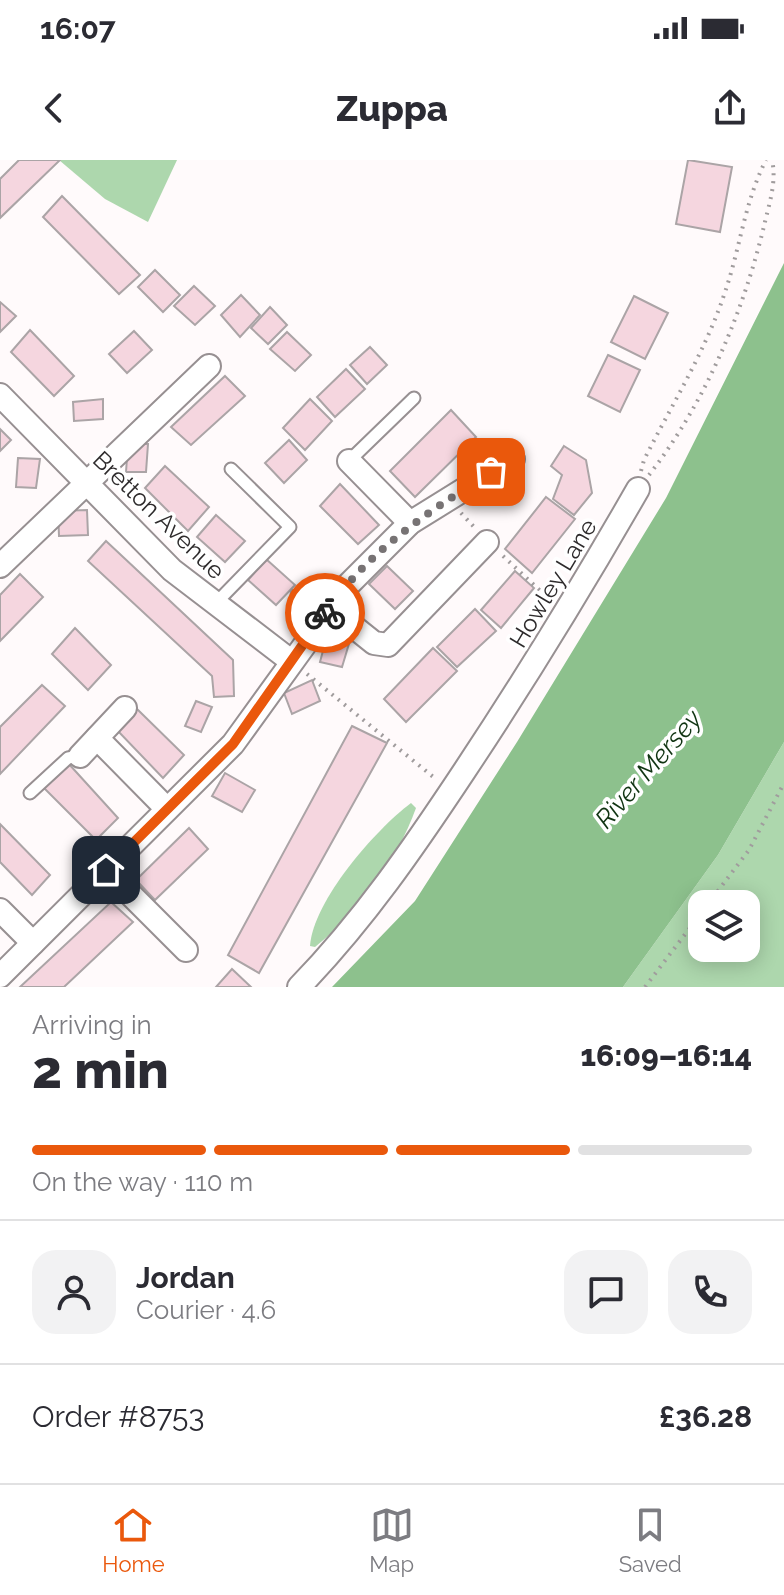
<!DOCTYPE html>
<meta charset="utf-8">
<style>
body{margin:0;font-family:Raleway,sans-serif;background:#f2f2f3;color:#2b2b33;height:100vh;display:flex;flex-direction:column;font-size:30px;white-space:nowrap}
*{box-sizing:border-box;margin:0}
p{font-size:26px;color:#7c7c81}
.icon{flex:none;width:44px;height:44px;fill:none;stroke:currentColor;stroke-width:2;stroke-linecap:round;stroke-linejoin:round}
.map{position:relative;height:827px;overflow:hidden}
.details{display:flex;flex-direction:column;background:#fff;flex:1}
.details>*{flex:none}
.controls{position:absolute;left:688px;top:730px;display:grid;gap:16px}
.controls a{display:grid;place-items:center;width:72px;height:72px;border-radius:16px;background:#fff;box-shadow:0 4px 20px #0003;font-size:40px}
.pin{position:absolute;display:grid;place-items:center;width:68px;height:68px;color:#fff;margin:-34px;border-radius:16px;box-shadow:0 4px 12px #0006}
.courier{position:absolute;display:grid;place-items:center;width:80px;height:80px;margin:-40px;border:6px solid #ea580c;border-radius:50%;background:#fff;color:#222;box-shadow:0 2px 10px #0007}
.headline em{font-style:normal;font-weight:800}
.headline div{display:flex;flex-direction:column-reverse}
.headline{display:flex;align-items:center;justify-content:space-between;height:136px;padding:0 32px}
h1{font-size:52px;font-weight:800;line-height:60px}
.bar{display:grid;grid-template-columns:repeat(4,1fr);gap:12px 8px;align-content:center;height:96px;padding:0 32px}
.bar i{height:10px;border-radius:6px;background:#e1e1e2}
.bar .active{background:#ea580c}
.bar p{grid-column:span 4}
.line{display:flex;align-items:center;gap:20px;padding:0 32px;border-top:2px solid #e1e1e2}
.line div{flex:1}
.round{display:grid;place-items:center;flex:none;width:84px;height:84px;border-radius:24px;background:#f2f2f3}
.status{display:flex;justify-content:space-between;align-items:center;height:56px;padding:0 40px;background:#fff;direction:ltr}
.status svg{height:22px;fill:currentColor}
header{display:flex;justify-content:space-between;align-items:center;height:104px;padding:0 32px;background:#fff;font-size:36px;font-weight:800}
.menu{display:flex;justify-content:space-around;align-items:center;height:112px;border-top:2px solid #e1e1e2;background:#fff;font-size:22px;color:#7c7c81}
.menu a{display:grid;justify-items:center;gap:4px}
.menu .active{color:#ea580c}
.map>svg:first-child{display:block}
.green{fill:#add7ad;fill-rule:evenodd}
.water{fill:#8dc18d}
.building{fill:#f5d6df;stroke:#aba4a6;stroke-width:2}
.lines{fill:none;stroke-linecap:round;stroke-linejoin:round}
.lane-casing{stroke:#979092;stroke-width:15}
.street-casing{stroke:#979092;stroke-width:26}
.path{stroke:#a09c9d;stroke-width:4;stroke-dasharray:2 6;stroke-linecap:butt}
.lane{stroke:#fff;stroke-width:11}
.street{stroke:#fff;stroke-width:22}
.done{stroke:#777374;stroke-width:8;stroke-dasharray:0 14.4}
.route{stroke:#ea580c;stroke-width:10}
.labels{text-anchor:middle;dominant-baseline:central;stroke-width:7;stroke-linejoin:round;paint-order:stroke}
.street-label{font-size:24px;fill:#2e2b2c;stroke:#fff}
.water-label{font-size:26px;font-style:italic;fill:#103412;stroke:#fff}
</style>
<div class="status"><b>16:07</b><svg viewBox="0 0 49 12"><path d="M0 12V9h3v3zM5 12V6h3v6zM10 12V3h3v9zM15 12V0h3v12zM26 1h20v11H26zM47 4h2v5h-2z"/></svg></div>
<header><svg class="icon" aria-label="back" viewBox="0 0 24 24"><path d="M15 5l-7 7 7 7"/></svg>Zuppa<svg class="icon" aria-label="share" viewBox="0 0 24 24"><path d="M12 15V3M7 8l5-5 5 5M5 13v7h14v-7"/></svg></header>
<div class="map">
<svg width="784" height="827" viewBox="0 0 784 827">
<rect width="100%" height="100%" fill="#fffafb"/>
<!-- green -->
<g class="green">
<path d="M 59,0 L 177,0 L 148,62 L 105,39 Z"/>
<path d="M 784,582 L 784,827 L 623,827 L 718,695 ZM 702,744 L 746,744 L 746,788 L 702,788 Z"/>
<path d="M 411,643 L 416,648 C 396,703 360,750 315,787 L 310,786 C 313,741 375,670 411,643 Z"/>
</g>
<!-- water -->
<path class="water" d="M 784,103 L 784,582 L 718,695 L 623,827 L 332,827 L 415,741 L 517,582 L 666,338 Z"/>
<!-- building -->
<g class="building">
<path d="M 19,0 L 60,0 L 0,58 L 0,19 Z"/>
<path d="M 688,0 L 732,7 L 720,72 L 676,64 Z"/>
<path d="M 62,36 L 140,115 L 119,134 L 43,57 Z"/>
<path d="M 155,110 L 180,135 L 163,152 L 138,127 Z"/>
<path d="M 194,126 L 215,146 L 195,165 L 174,146 Z"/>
<path d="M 241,135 L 260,155 L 240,177 L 221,155 Z"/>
<path d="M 634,136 L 668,153 L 645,199 L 611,182 Z"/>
<path d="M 0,142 L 16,156 L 0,172 Z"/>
<path d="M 270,147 L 287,165 L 268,184 L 251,168 Z"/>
<path d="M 30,170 L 74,216 L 54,236 L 11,192 Z"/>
<path d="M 134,171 L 152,190 L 127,213 L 109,194 Z"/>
<path d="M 287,172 L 311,195 L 295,211 L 270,189 Z"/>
<path d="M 370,187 L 387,205 L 367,224 L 350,205 Z"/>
<path d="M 608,195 L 640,210 L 620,252 L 588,236 Z"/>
<path d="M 346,209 L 365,229 L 335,257 L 317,237 Z"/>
<path d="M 225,216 L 245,236 L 191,285 L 171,267 Z"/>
<path d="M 103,239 L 103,259 L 74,261 L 73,242 Z"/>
<path d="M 310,239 L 332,261 L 305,290 L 283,268 Z"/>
<path d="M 451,250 L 476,277 L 415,337 L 390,311 Z"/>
<path d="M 0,269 L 11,280 L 0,291 Z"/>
<path d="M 289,280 L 307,300 L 284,323 L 265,303 Z"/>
<path d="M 128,284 L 148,284 L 146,312 L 126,312 Z"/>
<path d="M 564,286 L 586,300 L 592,333 L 574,355 L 553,339 L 562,315 L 551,306 Z"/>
<path d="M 18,298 L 40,299 L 36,328 L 16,327 Z"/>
<path d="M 165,306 L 209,347 L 188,371 L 145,328 Z"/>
<path d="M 340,324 L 379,365 L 358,384 L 320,346 Z"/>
<path d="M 546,337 L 575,359 L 532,413 L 505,389 Z"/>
<path d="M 87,350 L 88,375 L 59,376 L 58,351 Z"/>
<path d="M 216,355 L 245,381 L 225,402 L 197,377 Z"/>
<path d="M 106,381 L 233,500 L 234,536 L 214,537 L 212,516 L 88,401 Z"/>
<path d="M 266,399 L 295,425 L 276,445 L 248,420 Z"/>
<path d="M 387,406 L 413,431 L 395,449 L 369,424 Z"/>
<path d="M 515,411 L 534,428 L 501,468 L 481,450 Z"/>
<path d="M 20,414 L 43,437 L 0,481 L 0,435 Z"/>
<path d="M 291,430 L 314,430 L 313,451 L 289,451 Z"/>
<path d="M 475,449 L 496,471 L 457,507 L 437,487 Z"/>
<path d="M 75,468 L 111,505 L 88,530 L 52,494 Z"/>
<path d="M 328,472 L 351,477 L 342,507 L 320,502 Z"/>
<path d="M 433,488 L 457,511 L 406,562 L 384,539 Z"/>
<path d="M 312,520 L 320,541 L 292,554 L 284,533 Z"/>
<path d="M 42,525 L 65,546 L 0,614 L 0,567 Z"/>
<path d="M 196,541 L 212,547 L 201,572 L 185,566 Z"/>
<path d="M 136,548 L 184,595 L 163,618 L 116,569 Z"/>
<path d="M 352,566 L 387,583 L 259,813 L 228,795 Z"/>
<path d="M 68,603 L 118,658 L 96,680 L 44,628 Z"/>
<path d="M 225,613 L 255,630 L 242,652 L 212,636 Z"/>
<path d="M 0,664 L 50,715 L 32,735 L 0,702 Z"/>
<path d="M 189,668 L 208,689 L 155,740 L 136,720 Z"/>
<path d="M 111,742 L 133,762 L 64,827 L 20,827 Z"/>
<path d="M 232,809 L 251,827 L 216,827 Z"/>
</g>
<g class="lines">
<!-- lane casing -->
<g class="lane-casing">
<g id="lane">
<path d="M 349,301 L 414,238"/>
<path d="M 215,444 L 290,367 L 231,309"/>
<path d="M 30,633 L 68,598 L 80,596"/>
</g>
</g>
<!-- street casing -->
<g class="street-casing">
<g id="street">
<path d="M 0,235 L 172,410 L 291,501"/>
<path d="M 349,301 L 410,363"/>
<path d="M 0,406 L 209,206"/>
<path d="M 329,447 L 374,483 L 388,485 L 487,382"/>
<path d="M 97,578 L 167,649"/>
<path d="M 80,596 L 125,548"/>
<path d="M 106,710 L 186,790"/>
<path d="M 0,750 L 33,783"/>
<path d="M 0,816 L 233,584 L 348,425 L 410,363 L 513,299"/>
<path d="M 299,827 C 364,760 414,687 465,610 C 526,518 583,425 638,329"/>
</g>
</g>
<!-- path -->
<g class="path">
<path d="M 641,311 L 644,300 C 671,246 705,192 724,135 C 740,90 744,43 766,0"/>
<path d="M 649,315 C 705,243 743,153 764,66 C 769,44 777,22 772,0"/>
<path d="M 461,353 L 474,367"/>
<path d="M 503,396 L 549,439"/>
<path d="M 307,514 L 437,620"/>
<path d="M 708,744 L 749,690 L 784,623"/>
<path d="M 645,827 L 702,752"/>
</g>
<!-- lane -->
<use href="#lane" class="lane"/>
<!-- street -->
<use href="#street" class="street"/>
</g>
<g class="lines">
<!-- done -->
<path class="done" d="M 325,453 C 370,389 427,353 491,312"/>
<!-- route -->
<path class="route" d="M 106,710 L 233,584 L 325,453"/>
</g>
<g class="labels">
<!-- street labels -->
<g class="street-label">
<text transform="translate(159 355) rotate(44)">Bretton Avenue</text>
<text transform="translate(553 423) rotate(-59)">Howley Lane</text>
</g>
<!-- water labels -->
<g class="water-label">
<text transform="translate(648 609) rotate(-49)">River Mersey</text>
</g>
</g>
</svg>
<div class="controls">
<a><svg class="icon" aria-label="layers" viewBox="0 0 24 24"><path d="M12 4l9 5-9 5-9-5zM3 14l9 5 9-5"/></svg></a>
</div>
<div class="pin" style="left:491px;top:312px;background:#ea580c"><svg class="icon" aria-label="bag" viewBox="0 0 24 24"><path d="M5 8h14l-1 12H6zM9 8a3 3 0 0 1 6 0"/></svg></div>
<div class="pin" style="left:106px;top:710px;background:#1f2937"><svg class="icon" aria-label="home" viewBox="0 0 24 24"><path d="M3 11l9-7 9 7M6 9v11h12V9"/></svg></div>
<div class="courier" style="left:325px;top:453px"><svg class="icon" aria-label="bike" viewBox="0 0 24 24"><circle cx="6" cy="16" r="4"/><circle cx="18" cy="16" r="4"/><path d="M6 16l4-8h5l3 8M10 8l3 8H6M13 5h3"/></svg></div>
</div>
<section class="details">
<div class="headline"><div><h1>2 min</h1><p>Arriving in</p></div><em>16:09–16:14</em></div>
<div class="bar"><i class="active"></i><i class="active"></i><i class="active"></i><i></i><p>On the way · 110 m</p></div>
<div class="line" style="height:144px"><a class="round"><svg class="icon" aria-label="person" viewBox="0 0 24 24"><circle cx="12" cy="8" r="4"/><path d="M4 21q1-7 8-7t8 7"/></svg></a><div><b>Jordan</b><p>Courier · 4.6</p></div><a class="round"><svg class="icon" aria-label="chat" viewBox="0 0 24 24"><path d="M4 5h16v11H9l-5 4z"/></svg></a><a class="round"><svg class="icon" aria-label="phone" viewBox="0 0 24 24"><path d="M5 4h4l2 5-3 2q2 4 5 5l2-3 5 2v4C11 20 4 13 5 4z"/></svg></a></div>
<div class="line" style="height:104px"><div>Order #8753</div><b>£36.28</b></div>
</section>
<nav class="menu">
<a class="active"><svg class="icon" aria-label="home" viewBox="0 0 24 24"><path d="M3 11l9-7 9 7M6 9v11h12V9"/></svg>Home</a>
<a><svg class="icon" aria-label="map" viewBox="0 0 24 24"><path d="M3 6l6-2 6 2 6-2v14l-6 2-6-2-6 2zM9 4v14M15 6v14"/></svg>Map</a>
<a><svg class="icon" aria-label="saved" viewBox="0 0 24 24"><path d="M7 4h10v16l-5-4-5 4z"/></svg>Saved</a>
</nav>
